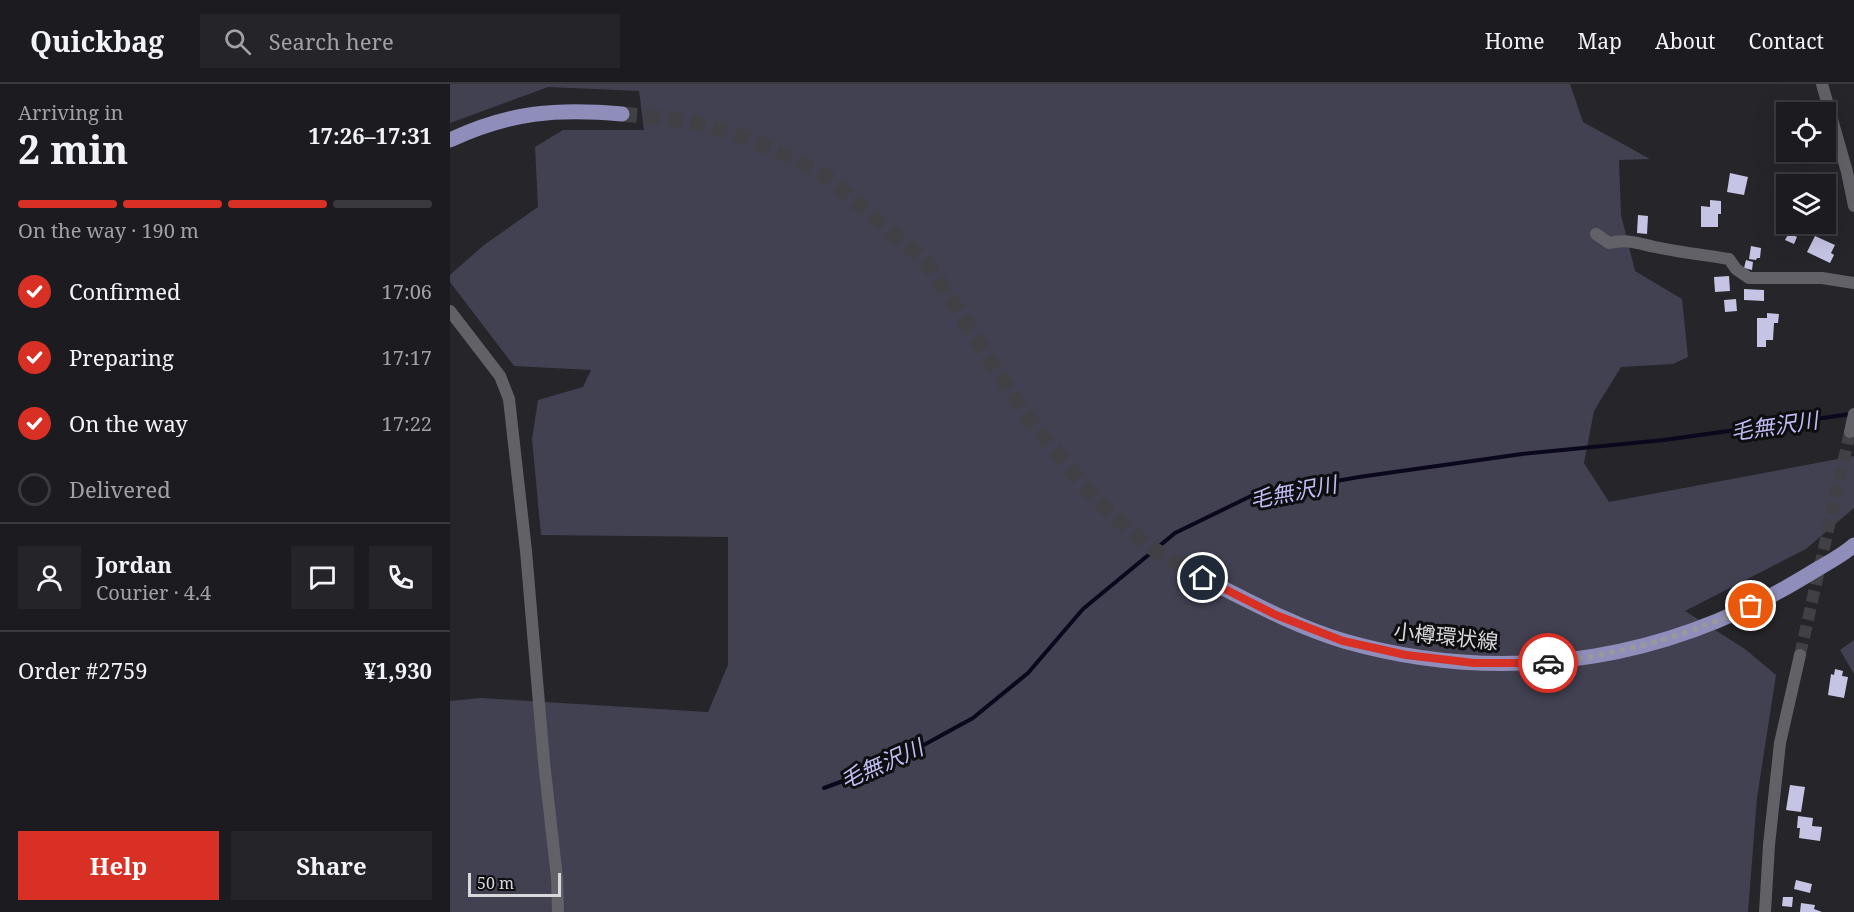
<!DOCTYPE html>
<meta charset="utf-8">
<style>
body{margin:0;font-family:"Noto Serif","Noto Sans JP",serif;background:#252529;color:#f1f3f6;height:100vh;display:flex;flex-direction:column;font-size:22px;white-space:nowrap}
*{box-sizing:border-box;margin:0}
p{font-size:20px;color:#a0a1a5}
.icon{flex:none;width:33px;height:33px;fill:none;stroke:currentColor;stroke-width:2;stroke-linecap:round;stroke-linejoin:round}
.map{position:relative;flex:1;overflow:hidden}
.sheet{display:flex;flex-direction:column;background:#1c1c20;width:450px}
.sheet>*{flex:none}
.buttons{position:absolute;left:1326px;top:18px;display:grid;gap:12px}
.buttons a{display:grid;place-items:center;width:60px;height:60px;border-radius:0px;background:#1c1c20;box-shadow:0 6px 24px #0002,0 0 0 2px #3a3a3e;font-size:30px}
.scale{position:absolute;left:18px;bottom:15px;width:93px;box-sizing:border-box;padding-left:6px;border:3px solid #d8d8db;border-top:0;font-size:16px;line-height:21px;white-space:nowrap;color:#d8d8db;-webkit-text-stroke:4px #0e0e11;paint-order:stroke}
.pin{position:absolute;display:grid;place-items:center;width:51px;height:51px;color:#fff;margin:-26px;border:3px solid #fff;border-radius:50%;box-shadow:0 2px 6px #0007}
.courier{position:absolute;display:grid;place-items:center;width:60px;height:60px;margin:-30px;border:4px solid #d93025;border-radius:50%;background:#fff;color:#222;box-shadow:0 2px 8px #0007}
.head em{font-style:normal;font-weight:700}
.head div{display:flex;flex-direction:column-reverse}
.head{display:flex;align-items:center;justify-content:space-between;height:102px;padding:0 18px}
h1{font-size:39px;font-weight:700;line-height:45px}
.bar{display:grid;grid-template-columns:repeat(4,1fr);gap:9px 6px;align-content:center;height:72px;padding:0 18px}
.bar i{height:8px;border-radius:4px;background:#3a3a3e}
.bar .active{background:#d93025}
.bar p{grid-column:span 4}
.line{display:flex;align-items:center;gap:15px;padding:0 18px;border-top:2px solid #3a3a3e}
.line div{flex:1}
.round{display:grid;place-items:center;flex:none;width:63px;height:63px;border-radius:0px;background:#252529}
ol{padding:0 18px;list-style:none}
li{display:flex;align-items:center;gap:18px;height:66px}
li p{margin-inline-start:auto}
li .icon{padding:6px;border-radius:50%;background:#d93025;color:#fff;stroke-width:4}
li:last-child{color:#a0a1a5}
li i{width:33px;height:33px;border:3px solid #3a3a3e;border-radius:50%}
.primary-button{display:flex;gap:12px;margin-top:auto;padding:12px 18px}
.primary-button a{flex:1;height:69px;border-radius:0px;background:#d93025;color:#fff;font-size:24px;font-weight:700;line-height:69px;text-align:center}
.primary-button a+a{background:#252529;color:#f1f3f6}
header{display:flex;align-items:center;gap:36px;box-sizing:border-box;height:84px;padding:0 30px;background:#1c1c20;border-bottom:2px solid #3a3a3e}
header strong{font-size:28px}
nav{display:flex;gap:33px;margin-inline-start:auto;font-size:21px}
.search{width:420px;height:54px;background:#252529;display:flex;align-items:center;gap:15px;box-sizing:border-box;padding:0 21px;border-radius:0px;color:#a0a1a5;font-size:22px}
main{display:flex;flex:1;min-height:0}
.map>svg:first-child{display:block}
.green{fill:#424152}
.lines{fill:none;stroke-linecap:round;stroke-linejoin:round}
.stream{stroke:#0b081e;stroke-width:4}
.building{fill:#c5c4e4}
.minor-tunnel{stroke:#404045;stroke-width:12;stroke-dasharray:12 6;stroke-linecap:butt}
.major-tunnel{stroke:#404045;stroke-width:15;stroke-dasharray:15 8;stroke-linecap:butt}
.minor{stroke:#616167;stroke-width:12}
.major{stroke:#8f8db9;stroke-width:15}
.done{stroke:#99999d;stroke-width:6;stroke-dasharray:0 10.8}
.route{stroke:#d93025;stroke-width:8}
.labels{text-anchor:middle;dominant-baseline:central;stroke-width:6;stroke-linejoin:round;paint-order:stroke}
.street-label{font-size:21px;fill:#d8d8db;stroke:#0e0e11}
.water-label{font-size:22px;font-style:italic;fill:#bebcf2;stroke:#0e0e11}
</style>
<header>
<strong>Quickbag</strong>
<div class="search"><svg class="icon" aria-label="search" viewBox="0 0 24 24"><circle cx="10" cy="10" r="6"/><path d="M15 15l6 6"/></svg>Search here</div>
<nav><a>Home</a><a>Map</a><a>About</a><a>Contact</a></nav>
</header>
<main>
<section class="sheet">
<div class="head"><div><h1>2 min</h1><p>Arriving in</p></div><em>17:26–17:31</em></div>
<div class="bar"><i class="active"></i><i class="active"></i><i class="active"></i><i></i><p>On the way · 190 m</p></div>
<ol>
<li><svg class="icon" aria-label="check" viewBox="0 0 24 24"><path d="M5 12l5 5 9-10"/></svg>Confirmed<p>17:06</p></li>
<li><svg class="icon" aria-label="check" viewBox="0 0 24 24"><path d="M5 12l5 5 9-10"/></svg>Preparing<p>17:17</p></li>
<li><svg class="icon" aria-label="check" viewBox="0 0 24 24"><path d="M5 12l5 5 9-10"/></svg>On the way<p>17:22</p></li>
<li><i></i>Delivered</li>
</ol>
<div class="line" style="height:108px"><a class="round"><svg class="icon" aria-label="person" viewBox="0 0 24 24"><circle cx="12" cy="8" r="4"/><path d="M4 21q1-7 8-7t8 7"/></svg></a><div><b>Jordan</b><p>Courier · 4.4</p></div><a class="round"><svg class="icon" aria-label="chat" viewBox="0 0 24 24"><path d="M4 5h16v11H9l-5 4z"/></svg></a><a class="round"><svg class="icon" aria-label="phone" viewBox="0 0 24 24"><path d="M5 4h4l2 5-3 2q2 4 5 5l2-3 5 2v4C11 20 4 13 5 4z"/></svg></a></div>
<div class="line" style="height:78px"><div>Order #2759</div><b>¥1,930</b></div>
<div class="primary-button"><a>Help</a><a>Share</a></div>
</section>
<div class="map">
<svg width="1404" height="828" viewBox="0 0 1404 828">
<rect width="100%" height="100%" fill="#25252a"/>
<!-- green -->
<g class="green">
<path d="M 0,0 L 1120,0 L 1133,38 L 1200,75 L 1169,76 L 1171,131 L 1185,187 L 1232,215 L 1238,273 L 1223,280 L 1171,283 L 1144,327 L 1134,379 L 1159,418 L 1404,372 L 1404,424 L 1356,465 L 1235,527 L 1295,565 L 1326,591 L 1307,714 L 1298,828 L 0,828 L 0,617 L 31,614 L 258,628 L 278,581 L 278,453 L 91,451 L 82,355 L 88,316 L 133,303 L 141,286 L 64,282 L 0,198 L 0,191 L 34,161 L 88,123 L 85,63 L 113,46 L 194,46 L 189,7 L 98,3 L 0,39 Z"/>
<path d="M 1404,556 L 1404,590 L 1390,566 Z"/>
</g>
<g class="lines">
<!-- stream -->
<path class="stream" d="M 374,704 L 439,680 L 523,634 L 578,589 L 633,525 L 725,449 L 801,412 L 909,393 L 1072,370 L 1214,356 L 1401,330"/>
</g>
<!-- building -->
<g class="building">
<path d="M 1280,89 L 1298,93 L 1294,111 L 1277,108 Z"/>
<path d="M 1260,116 L 1271,117 L 1271,130 L 1268,130 L 1268,143 L 1251,143 L 1251,122 L 1260,123 Z"/>
<path d="M 1188,131 L 1198,132 L 1197,150 L 1187,149 Z"/>
<path d="M 1339,149 L 1347,153 L 1344,160 L 1335,156 Z"/>
<path d="M 1365,152 L 1385,161 L 1381,169 L 1384,171 L 1380,179 L 1357,168 Z"/>
<path d="M 1301,162 L 1311,164 L 1310,174 L 1307,174 L 1306,176 L 1299,175 Z"/>
<path d="M 1296,176 L 1303,178 L 1302,186 L 1294,184 Z"/>
<path d="M 1279,192 L 1280,207 L 1265,208 L 1264,193 Z"/>
<path d="M 1294,205 L 1314,206 L 1314,217 L 1294,216 Z"/>
<path d="M 1286,215 L 1287,227 L 1275,228 L 1274,216 Z"/>
<path d="M 1317,229 L 1329,230 L 1328,239 L 1324,239 L 1323,256 L 1316,256 L 1316,263 L 1307,263 L 1307,234 L 1317,234 Z"/>
<path d="M 1385,585 L 1393,587 L 1392,592 L 1398,593 L 1394,614 L 1378,611 L 1381,590 L 1384,591 Z"/>
<path d="M 1340,701 L 1355,703 L 1351,728 L 1336,726 Z"/>
<path d="M 1348,732 L 1363,734 L 1362,742 L 1372,743 L 1370,757 L 1349,754 L 1350,744 L 1347,744 Z"/>
<path d="M 1346,796 L 1362,800 L 1360,809 L 1344,805 Z"/>
<path d="M 1333,813 L 1343,813 L 1342,823 L 1332,822 Z"/>
<path d="M 1351,819 L 1365,821 L 1364,825 L 1372,828 L 1350,828 Z"/>
</g>
<g class="lines">
<!-- minor-tunnel -->
<path class="minor-tunnel" d="M 1350,571 L 1400,348"/>
<!-- major-tunnel -->
<path class="major-tunnel" d="M 172,30 L 240,37 L 295,53 L 345,75 L 374,91 L 476,177 L 573,327 L 613,377 L 647,416 L 695,460 L 753,494"/>
<!-- minor -->
<g class="minor">
<path d="M 1372,0 L 1397,88 L 1404,122"/>
<path d="M 1146,150 L 1159,159 C 1179,155 1186,159 1205,163 C 1229,168 1254,171 1279,175 L 1286,185 L 1299,194 L 1372,194 L 1404,199"/>
<path d="M 0,227 L 50,292 L 59,315 L 76,467 L 94,678 L 107,794 L 108,828"/>
<path d="M 1400,348 L 1404,330"/>
<path d="M 1315,828 L 1319,761 L 1330,659 L 1350,571"/>
</g>
<!-- major -->
<g class="major">
<path d="M 0,56 C 60,28 107,24 172,30"/>
<path d="M 753,494 C 799,517 844,542 894,557 C 1027,595 1164,585 1290,527 C 1318,515 1343,500 1369,484 C 1381,477 1394,470 1404,461"/>
</g>
</g>
<g class="lines">
<!-- done -->
<path class="done" d="M 1098,579 C 1173,569 1232,554 1301,522"/>
<!-- route -->
<path class="route" d="M 753,494 L 826,531 L 893,557 L 956,571 L 1024,579 L 1098,579"/>
</g>
<g class="labels">
<!-- street labels -->
<g class="street-label">
<text transform="translate(996 552) rotate(6)">小樽環状線</text>
</g>
<!-- water labels -->
<g class="water-label">
<text transform="translate(1324 341) rotate(-8)">毛無沢川</text>
<text transform="translate(843 407) rotate(-11)">毛無沢川</text>
<text transform="translate(431 679) rotate(-24)">毛無沢川</text>
</g>
</g>
</svg>
<div class="buttons">
<a><svg class="icon" aria-label="locate" viewBox="0 0 24 24"><circle cx="12" cy="12" r="6"/><path d="M12 2v4M12 18v4M2 12h4M18 12h4"/></svg></a>
<a><svg class="icon" aria-label="layers" viewBox="0 0 24 24"><path d="M12 4l9 5-9 5-9-5zM3 14l9 5 9-5"/></svg></a>
</div>
<div class="scale">50 m</div>
<div class="pin" style="left:1301px;top:522px;background:#ea580c"><svg class="icon" aria-label="bag" viewBox="0 0 24 24"><path d="M5 8h14l-1 12H6zM9 8a3 3 0 0 1 6 0"/></svg></div>
<div class="pin" style="left:753px;top:494px;background:#1f2937"><svg class="icon" aria-label="home" viewBox="0 0 24 24"><path d="M3 11l9-7 9 7M6 9v11h12V9"/></svg></div>
<div class="courier" style="left:1098px;top:579px"><svg class="icon" aria-label="car" viewBox="0 0 24 24"><path d="M5 17H2v-5l4-1 3-4h7l3 4 3 1v5h-3M9 17h6M6 11h13"/><circle cx="7" cy="17" r="2"/><circle cx="17" cy="17" r="2"/></svg></div>
</div>
</main>
